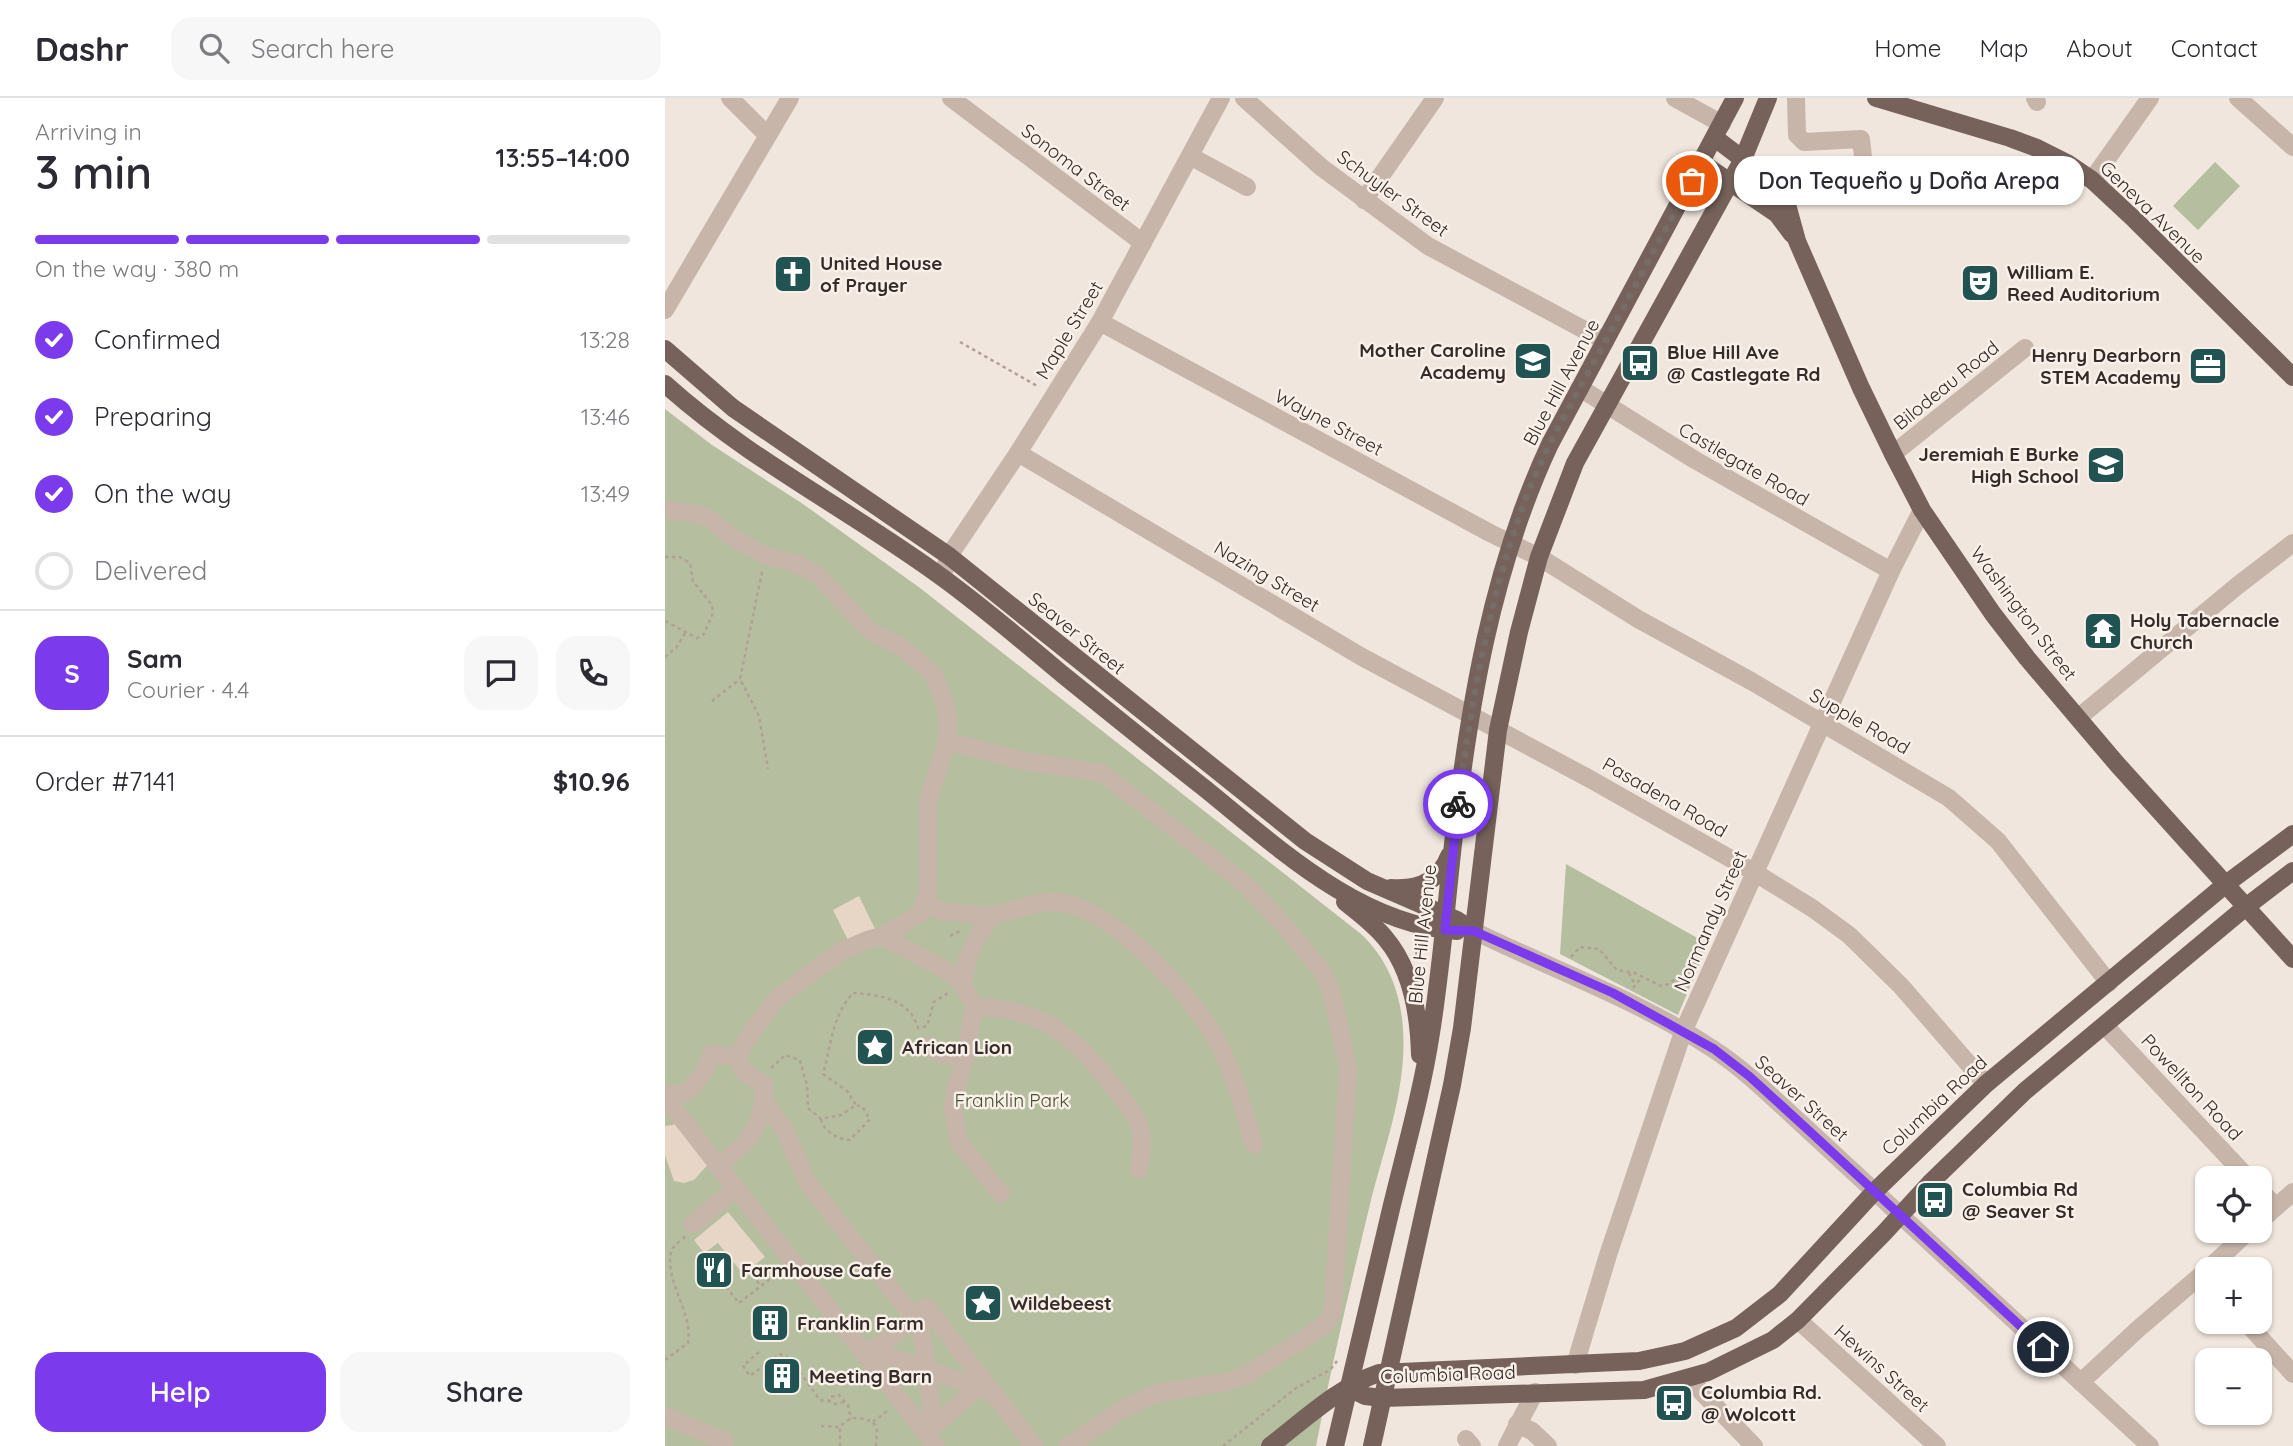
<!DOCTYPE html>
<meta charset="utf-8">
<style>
body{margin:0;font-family:Quicksand,sans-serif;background:#f7f7f7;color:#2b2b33;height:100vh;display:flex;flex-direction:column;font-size:26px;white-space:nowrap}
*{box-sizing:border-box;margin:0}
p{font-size:23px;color:#7c7c81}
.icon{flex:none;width:38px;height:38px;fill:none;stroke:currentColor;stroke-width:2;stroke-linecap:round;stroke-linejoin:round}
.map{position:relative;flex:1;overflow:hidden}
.side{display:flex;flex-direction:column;background:#fff;width:665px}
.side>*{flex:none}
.tools{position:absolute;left:1530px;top:1068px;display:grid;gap:14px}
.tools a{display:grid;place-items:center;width:77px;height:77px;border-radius:14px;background:#fff;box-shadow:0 2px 5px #0004;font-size:35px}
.pin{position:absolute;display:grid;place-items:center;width:60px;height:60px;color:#fff;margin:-30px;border:4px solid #fff;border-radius:50%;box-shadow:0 2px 7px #0007}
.courier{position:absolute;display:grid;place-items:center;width:70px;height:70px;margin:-35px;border:5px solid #7c3aed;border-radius:50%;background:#fff;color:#222;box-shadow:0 2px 9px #0007}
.bubble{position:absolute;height:49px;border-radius:21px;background:#fff;box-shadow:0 2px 5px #0004;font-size:23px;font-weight:600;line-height:49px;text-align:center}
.headline em{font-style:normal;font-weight:600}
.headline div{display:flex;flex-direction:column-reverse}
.headline{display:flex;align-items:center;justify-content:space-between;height:119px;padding:0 35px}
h1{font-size:46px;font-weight:600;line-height:52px}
.bar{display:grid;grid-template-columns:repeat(4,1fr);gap:10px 7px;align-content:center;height:84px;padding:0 35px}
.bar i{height:9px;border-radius:5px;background:#e1e1e2}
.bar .active{background:#7c3aed}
.bar p{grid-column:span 4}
.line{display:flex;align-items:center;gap:18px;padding:0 35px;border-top:2px solid #e1e1e2}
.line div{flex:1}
.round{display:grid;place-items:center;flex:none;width:74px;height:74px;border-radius:21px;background:#f7f7f7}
ol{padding:0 35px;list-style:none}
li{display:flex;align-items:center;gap:21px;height:77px}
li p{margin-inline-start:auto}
li .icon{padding:7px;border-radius:50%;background:#7c3aed;color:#fff;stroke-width:4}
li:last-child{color:#7c7c81}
li i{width:38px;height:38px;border:4px solid #e1e1e2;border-radius:50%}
.button{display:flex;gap:14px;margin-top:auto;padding:14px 35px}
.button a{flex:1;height:80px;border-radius:21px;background:#7c3aed;color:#fff;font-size:28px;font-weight:600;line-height:80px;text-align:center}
.button a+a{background:#f7f7f7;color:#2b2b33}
header{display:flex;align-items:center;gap:42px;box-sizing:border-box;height:98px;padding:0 35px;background:#fff;border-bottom:2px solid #e1e1e2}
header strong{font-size:33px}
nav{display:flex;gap:38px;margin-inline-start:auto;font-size:24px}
.search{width:490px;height:63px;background:#f7f7f7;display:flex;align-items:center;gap:18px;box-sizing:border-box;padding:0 24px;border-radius:21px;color:#7c7c81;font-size:26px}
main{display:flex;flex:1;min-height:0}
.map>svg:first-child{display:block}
.green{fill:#b5be9e}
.plaza{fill:#e7d6c5}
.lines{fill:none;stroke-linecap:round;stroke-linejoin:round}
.path{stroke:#b39f94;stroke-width:2.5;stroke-dasharray:3.5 3.5;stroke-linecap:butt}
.minor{stroke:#c7b5aa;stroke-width:18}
.major{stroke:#76625b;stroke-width:18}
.done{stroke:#766d68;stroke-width:7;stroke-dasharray:0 12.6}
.route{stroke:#7c3aed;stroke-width:9}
.labels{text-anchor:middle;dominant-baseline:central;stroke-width:5;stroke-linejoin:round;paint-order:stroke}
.street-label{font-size:19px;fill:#352c29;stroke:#f8f0e9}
.poi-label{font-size:19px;font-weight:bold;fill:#352c29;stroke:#f8f0e9;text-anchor:start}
.park-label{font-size:19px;fill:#46512e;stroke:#f8f0e9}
</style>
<header>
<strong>Dashr</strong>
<div class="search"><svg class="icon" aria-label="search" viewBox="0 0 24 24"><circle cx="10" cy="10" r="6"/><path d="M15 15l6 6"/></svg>Search here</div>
<nav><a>Home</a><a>Map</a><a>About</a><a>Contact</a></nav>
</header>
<main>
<section class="side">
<div class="headline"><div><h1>3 min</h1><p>Arriving in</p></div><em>13:55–14:00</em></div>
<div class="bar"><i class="active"></i><i class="active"></i><i class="active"></i><i></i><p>On the way · 380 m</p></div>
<ol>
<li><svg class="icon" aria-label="check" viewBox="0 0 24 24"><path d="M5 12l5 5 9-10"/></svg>Confirmed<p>13:28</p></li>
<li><svg class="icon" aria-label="check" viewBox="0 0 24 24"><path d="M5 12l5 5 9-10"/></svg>Preparing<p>13:46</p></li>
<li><svg class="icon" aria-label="check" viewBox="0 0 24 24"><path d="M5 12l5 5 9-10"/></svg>On the way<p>13:49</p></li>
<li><i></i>Delivered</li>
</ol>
<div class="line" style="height:126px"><b class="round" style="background:#7c3aed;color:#fff">S</b><div><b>Sam</b><p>Courier · 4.4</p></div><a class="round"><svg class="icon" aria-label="chat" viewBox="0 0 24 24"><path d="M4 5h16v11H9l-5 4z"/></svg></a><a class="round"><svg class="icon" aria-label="phone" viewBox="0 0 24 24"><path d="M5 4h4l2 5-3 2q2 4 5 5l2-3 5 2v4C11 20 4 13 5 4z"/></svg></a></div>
<div class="line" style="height:91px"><div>Order #7141</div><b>$10.96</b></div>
<div class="button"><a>Help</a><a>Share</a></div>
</section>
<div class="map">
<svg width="1628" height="1348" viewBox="0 0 1628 1348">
<rect width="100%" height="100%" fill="#f0e6dd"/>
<!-- green -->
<g class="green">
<path d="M 1550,64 L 1575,88 L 1533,132 L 1508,108 Z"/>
<path d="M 0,311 L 47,347 L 138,406 L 255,490 L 696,836 C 723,861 736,896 738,931 C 742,988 721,1045 707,1098 C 687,1181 667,1264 651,1348 L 0,1348 Z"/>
<path d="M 901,766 L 1043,846 L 1013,917 L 895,856 Z"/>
</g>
<!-- plaza -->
<g class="plaza">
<path d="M 194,798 L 214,839 L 186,848 L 168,812 Z"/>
<path d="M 17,1021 L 48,1061 L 29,1082 L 19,1085 L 9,1083 L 0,1057 L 0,1028 L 8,1027 Z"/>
<path d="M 63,1114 L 100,1159 L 78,1176 L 53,1145 L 39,1155 L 29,1142 Z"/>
</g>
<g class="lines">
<!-- path -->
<g class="path">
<path d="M 295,244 L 374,289"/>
<path d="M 0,459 L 15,459 L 25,465 L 28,483 L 47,507 L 48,515 L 39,536 L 32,540 L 0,523"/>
<path d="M 97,474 L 75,581 L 94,618 L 103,671"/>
<path d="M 0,559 L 11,550 L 20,535"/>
<path d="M 47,603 L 75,581"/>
<path d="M 285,838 L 295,833"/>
<path d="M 751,857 L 754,843"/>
<path d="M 906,859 L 915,849 L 934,851 L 952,872 L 970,875 L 996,888 L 1004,886 L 1031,864"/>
<path d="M 964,875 L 970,887"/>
<path d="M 968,890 L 977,879"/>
<path d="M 106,970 L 120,957 L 135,962 L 142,988 L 143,1010 L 156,1021 L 176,1017 L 191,1007 L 182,993 L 158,976 C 166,947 167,918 188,895 C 214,897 244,900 253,930 L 262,928 L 269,904 L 283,895"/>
<path d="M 156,1021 C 159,1034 172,1041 185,1042 L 205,1021 L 198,1010 L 192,1007"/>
<path d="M 83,1172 L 96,1188 L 114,1174"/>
<path d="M 61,1189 L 74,1205 L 96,1188"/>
<path d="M 94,1254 L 78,1268 L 85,1278 L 115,1256 L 125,1261 L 155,1302 L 164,1303"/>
<path d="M 0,1262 L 23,1245 C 28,1214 0,1185 6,1154 C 8,1147 16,1143 21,1138"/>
<path d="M 179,1304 L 171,1306 L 164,1303 L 165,1299 L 174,1297 L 183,1307 L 186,1321"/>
<path d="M 208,1324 L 222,1313"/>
<path d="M 156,1328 L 175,1329"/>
<path d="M 175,1348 L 175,1329 C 185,1317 195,1319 208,1324 L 212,1332 L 211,1348"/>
<path d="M 558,1348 L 631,1290 L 665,1272 L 672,1263"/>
</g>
<!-- minor -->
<g class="minor">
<path d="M 65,0 L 102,37"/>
<path d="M 286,0 L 478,145"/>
<path d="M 579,0 L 656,69 L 763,148 L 940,243"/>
<path d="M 1010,0 L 1057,26"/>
<path d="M 1131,0 L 1132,37 L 1139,44 L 1196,41 L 1199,68"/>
<path d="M 1370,0 L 1372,4"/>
<path d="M 1573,0 L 1628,49"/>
<path d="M 525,58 L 582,89"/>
<path d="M 1427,82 L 1485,0"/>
<path d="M 699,102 L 770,0"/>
<path d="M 0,212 L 125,0"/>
<path d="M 435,224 L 825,435 L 874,459 L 973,521 L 1086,583 L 1284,700 L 1333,743 L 1444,885"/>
<path d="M 915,290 L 1030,362 L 1226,473"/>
<path d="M 353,355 L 697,559 L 925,681 L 1089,774 L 1147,810 L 1184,837 L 1236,888 L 1321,986"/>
<path d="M 1228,356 L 1360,250"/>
<path d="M 0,412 L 31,416 L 45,421 L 64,437 L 99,457 L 132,466 L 153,477 L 204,532 L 238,550 L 268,576 L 280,606 L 283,620 L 282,643 L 263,703 L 263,792 L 256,815 L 217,838 L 202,842 L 175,854 L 112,900 L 81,942 L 73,959 L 46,956 L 39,975 L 21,995 L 0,996"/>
<path d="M 277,479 L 284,458 L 353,355 L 435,224 L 556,0"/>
<path d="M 1413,620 L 1572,488 L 1628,445"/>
<path d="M 282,643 L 359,663 L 437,675 L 551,763 L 582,788 L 618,826 L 656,872 L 664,887 L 670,909 L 683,970 L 668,1209 L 664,1221 L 657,1229 L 581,1277 L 562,1284 L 492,1295 L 456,1312 L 403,1348"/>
<path d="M 261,804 L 276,813 L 327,818 L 311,841 L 302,862 L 298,887 L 309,909 L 300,961 L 291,989 L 288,1010 L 294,1044 L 336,1096"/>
<path d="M 327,818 C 346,813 369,804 389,804 C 442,805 516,887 543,928 C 566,962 578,1009 589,1047"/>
<path d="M 809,833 C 889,872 973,902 1048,951 C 1082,973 1111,1003 1141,1030 L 1485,1348"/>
<path d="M 217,838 L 284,874 L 298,887"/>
<path d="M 309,909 C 378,910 406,936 448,988 C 458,1001 473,1018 476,1034 C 479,1045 475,1060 474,1072"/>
<path d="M 1440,928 L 1583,1080"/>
<path d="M 264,948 L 275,956 L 300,961"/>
<path d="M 0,999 L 271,1348"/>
<path d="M 98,1002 L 120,1032 L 142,1084 L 249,1220"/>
<path d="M 54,1068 C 86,1040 98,1031 99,986 L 79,975 L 73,959"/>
<path d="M 1594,1091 L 1611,1109"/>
<path d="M 1594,1124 L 1628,1094"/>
<path d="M 28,1126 L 71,1090"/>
<path d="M 1543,1171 L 1585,1132"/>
<path d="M 254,1216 L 269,1328"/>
<path d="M 1133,1222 L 1272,1348"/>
<path d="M 1580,1223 L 1628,1276"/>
<path d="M 200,1250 L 329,1295"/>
<path d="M 201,1259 L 262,1209 L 369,1348"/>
<path d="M 910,1267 L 943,1157 L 1018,934 L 1226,473 L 1257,412"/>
<path d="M 1024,1281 L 1089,1348"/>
<path d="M 1416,1284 L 1473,1231 L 1542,1172"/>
<path d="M 0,1318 L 60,1343"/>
<path d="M 852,1326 L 867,1333 L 883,1348"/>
<path d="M 262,1334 L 320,1284"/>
<path d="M 801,1341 L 807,1348"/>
<path d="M 842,1348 L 870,1294"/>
</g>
<!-- major -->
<g class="major">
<path d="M 1211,0 L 1345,40 L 1372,50 L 1402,65 L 1427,82 L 1470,122 L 1628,279"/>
<path d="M 1050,40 L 1100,78 L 1121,103 L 1132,143 L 1196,290 L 1228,356 L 1257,412 L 1328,516 L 1362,560 L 1452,666 L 1628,861"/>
<path d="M 1037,65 L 1112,116 L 1127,136"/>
<path d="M 0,251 L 68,310 L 284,458 L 640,743 L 702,783 L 792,822 L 809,833"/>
<path d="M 0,286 C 84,362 187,413 278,480 C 319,510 358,543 397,576 C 444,614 491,652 538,689 C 610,747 694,827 792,833"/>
<path d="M 726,790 C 752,792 774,784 784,758"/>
<path d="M 680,804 C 694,815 710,827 721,841 C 747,872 754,918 755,957"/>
<path d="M 684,1290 L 700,1298 L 718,1300 L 979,1292 L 1043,1274 L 1108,1242 L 1133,1222 L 1219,1135 L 1265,1085 L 1360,993 L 1582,808 L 1628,773"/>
<path d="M 605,1348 C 639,1322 673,1289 714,1275 L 974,1263 L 1020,1253 L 1071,1230 L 1115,1196 L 1209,1094 L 1321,986 L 1561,786 L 1628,736"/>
<path d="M 670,1348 C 689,1269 707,1190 726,1111 C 740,1053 757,994 766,935 C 776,872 781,809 788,746 C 804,609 826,472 885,346 L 1070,0"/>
<path d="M 707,1348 L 787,987 L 797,930 L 833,632 L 854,534 L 874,459 L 910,365 L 1078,61 L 1103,0"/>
</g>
</g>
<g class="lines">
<!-- done -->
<path class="done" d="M 793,706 C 807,599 825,493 864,392 C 884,342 913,294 939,246 C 968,192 997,137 1027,83"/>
<!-- route -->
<path class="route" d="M 793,706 L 780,832 L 809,833 L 948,895 L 1049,951 L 1084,978 L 1141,1030 L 1378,1249"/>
</g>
<!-- icons -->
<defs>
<g id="church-square" transform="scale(2.0125)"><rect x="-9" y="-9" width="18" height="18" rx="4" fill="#225353" stroke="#f8f0e9"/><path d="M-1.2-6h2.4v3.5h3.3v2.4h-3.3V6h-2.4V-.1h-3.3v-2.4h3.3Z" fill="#fff"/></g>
<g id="theatre-square" transform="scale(2.0125)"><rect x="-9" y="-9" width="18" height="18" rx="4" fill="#225353" stroke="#f8f0e9"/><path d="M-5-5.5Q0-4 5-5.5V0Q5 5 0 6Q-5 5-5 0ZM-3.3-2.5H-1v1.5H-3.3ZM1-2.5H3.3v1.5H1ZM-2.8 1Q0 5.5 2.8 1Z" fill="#fff"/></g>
<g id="school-square" transform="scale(2.0125)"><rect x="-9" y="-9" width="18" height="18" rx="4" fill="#225353" stroke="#f8f0e9"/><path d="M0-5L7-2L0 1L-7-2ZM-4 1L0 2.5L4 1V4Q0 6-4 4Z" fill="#fff"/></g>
<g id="bus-square" transform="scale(2.0125)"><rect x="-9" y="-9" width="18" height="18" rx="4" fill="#225353" stroke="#f8f0e9"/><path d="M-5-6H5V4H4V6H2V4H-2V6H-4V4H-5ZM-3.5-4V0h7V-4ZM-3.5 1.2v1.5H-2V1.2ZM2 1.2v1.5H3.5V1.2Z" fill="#fff"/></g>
<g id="office-square" transform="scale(2.0125)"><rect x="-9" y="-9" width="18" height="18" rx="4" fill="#225353" stroke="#f8f0e9"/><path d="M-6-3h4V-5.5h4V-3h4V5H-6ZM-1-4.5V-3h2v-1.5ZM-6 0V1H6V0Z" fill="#fff"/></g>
<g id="temple-square" transform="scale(2.0125)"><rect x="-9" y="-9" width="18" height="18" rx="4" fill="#225353" stroke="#f8f0e9"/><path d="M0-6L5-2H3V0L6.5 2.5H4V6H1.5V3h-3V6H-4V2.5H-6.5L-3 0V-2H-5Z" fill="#fff"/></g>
<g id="sight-square" transform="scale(2.0125)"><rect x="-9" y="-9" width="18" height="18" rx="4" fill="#225353" stroke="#f8f0e9"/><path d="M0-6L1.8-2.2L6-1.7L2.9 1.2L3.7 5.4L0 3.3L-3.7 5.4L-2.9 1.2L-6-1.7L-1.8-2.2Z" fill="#fff"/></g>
<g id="restaurant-square" transform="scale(2.0125)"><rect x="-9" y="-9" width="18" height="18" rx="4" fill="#225353" stroke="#f8f0e9"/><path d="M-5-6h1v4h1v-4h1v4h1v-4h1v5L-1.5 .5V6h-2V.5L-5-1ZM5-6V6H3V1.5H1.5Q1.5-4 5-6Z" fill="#fff"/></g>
<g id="building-square" transform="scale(2.0125)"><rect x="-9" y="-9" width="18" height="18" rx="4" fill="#225353" stroke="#f8f0e9"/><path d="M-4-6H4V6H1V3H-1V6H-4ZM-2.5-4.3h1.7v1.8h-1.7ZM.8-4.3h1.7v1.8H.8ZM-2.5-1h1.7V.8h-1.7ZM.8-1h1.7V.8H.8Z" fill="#fff"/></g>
</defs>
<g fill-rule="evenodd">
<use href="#church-square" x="128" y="176"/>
<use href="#theatre-square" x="1315" y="185"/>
<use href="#school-square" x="868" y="263"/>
<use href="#bus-square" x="975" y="265"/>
<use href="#office-square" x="1543" y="268"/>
<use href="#school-square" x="1441" y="367"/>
<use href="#temple-square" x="1438" y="533"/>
<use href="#sight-square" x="210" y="949"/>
<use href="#bus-square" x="1270" y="1102"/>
<use href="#restaurant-square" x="49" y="1172"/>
<use href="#sight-square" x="318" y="1205"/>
<use href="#building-square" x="105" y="1225"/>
<use href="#building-square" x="117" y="1278"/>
<use href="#bus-square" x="1009" y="1305"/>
</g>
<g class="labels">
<!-- street labels -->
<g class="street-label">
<text transform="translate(411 69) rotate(37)">Sonoma Street</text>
<text transform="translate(728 95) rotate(36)">Schuyler Street</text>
<text transform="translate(1488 114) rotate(44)">Geneva Avenue</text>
<text transform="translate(404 232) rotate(-59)">Maple Street</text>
<text transform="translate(896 284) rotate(-62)">Blue Hill Avenue</text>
<text transform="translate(1281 287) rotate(-39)">Bilodeau Road</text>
<text transform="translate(664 324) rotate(28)">Wayne Street</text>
<text transform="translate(1079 366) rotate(30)">Castlegate Road</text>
<text transform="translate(602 478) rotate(31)">Nazing Street</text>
<text transform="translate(1359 515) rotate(53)">Washington Street</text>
<text transform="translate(412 535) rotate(39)">Seaver Street</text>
<text transform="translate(1195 623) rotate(30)">Supple Road</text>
<text transform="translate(1000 699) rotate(30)">Pasadena Road</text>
<text transform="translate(1045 823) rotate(-66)">Normandy Street</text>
<text transform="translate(757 836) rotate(-84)">Blue Hill Avenue</text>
<text transform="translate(1527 989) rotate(47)">Powellton Road</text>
<text transform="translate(1137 1000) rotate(42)">Seaver Street</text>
<text transform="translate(1269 1007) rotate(-43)">Columbia Road</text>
<text transform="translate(1217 1270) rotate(42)">Hewins Street</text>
<text transform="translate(783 1276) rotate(-2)">Columbia Road</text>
</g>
<!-- poi labels -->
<g class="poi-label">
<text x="155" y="165">United House<tspan x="155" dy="22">of Prayer</tspan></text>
<text x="1342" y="174">William E.<tspan x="1342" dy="22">Reed Auditorium</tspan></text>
<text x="841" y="252" text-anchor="end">Mother Caroline<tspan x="841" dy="22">Academy</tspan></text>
<text x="1002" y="254">Blue Hill Ave<tspan x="1002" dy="22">@ Castlegate Rd</tspan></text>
<text x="1516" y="257" text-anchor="end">Henry Dearborn<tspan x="1516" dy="22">STEM Academy</tspan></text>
<text x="1414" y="356" text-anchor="end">Jeremiah E Burke<tspan x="1414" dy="22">High School</tspan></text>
<text x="1465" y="522">Holy Tabernacle<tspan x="1465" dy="22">Church</tspan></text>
<text x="237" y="949">African Lion</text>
<text x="1297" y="1091">Columbia Rd<tspan x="1297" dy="22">@ Seaver St</tspan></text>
<text x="76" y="1172">Farmhouse Cafe</text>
<text x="345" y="1205">Wildebeest</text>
<text x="132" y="1225">Franklin Farm</text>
<text x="144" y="1278">Meeting Barn</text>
<text x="1036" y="1294">Columbia Rd.<tspan x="1036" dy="22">@ Wolcott</tspan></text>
</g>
<!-- park labels -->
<g class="park-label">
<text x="347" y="1002">Franklin Park</text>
</g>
</g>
</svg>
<div class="tools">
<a><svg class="icon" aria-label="locate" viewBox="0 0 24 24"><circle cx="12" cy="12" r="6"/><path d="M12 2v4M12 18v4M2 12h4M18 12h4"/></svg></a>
<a>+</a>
<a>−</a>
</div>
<div class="pin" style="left:1027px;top:83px;background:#ea580c"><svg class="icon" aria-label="bag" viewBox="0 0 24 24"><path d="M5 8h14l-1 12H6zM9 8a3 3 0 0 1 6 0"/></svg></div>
<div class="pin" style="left:1378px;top:1249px;background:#1f2937"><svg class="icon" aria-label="home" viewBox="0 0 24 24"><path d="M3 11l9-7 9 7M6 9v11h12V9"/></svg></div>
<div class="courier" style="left:793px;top:706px"><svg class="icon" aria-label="bike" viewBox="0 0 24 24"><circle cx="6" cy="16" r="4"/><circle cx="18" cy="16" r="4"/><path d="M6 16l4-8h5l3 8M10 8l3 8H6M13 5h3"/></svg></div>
<div class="bubble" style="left:1069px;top:58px;width:350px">Don Tequeño y Doña Arepa</div>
</div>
</main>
